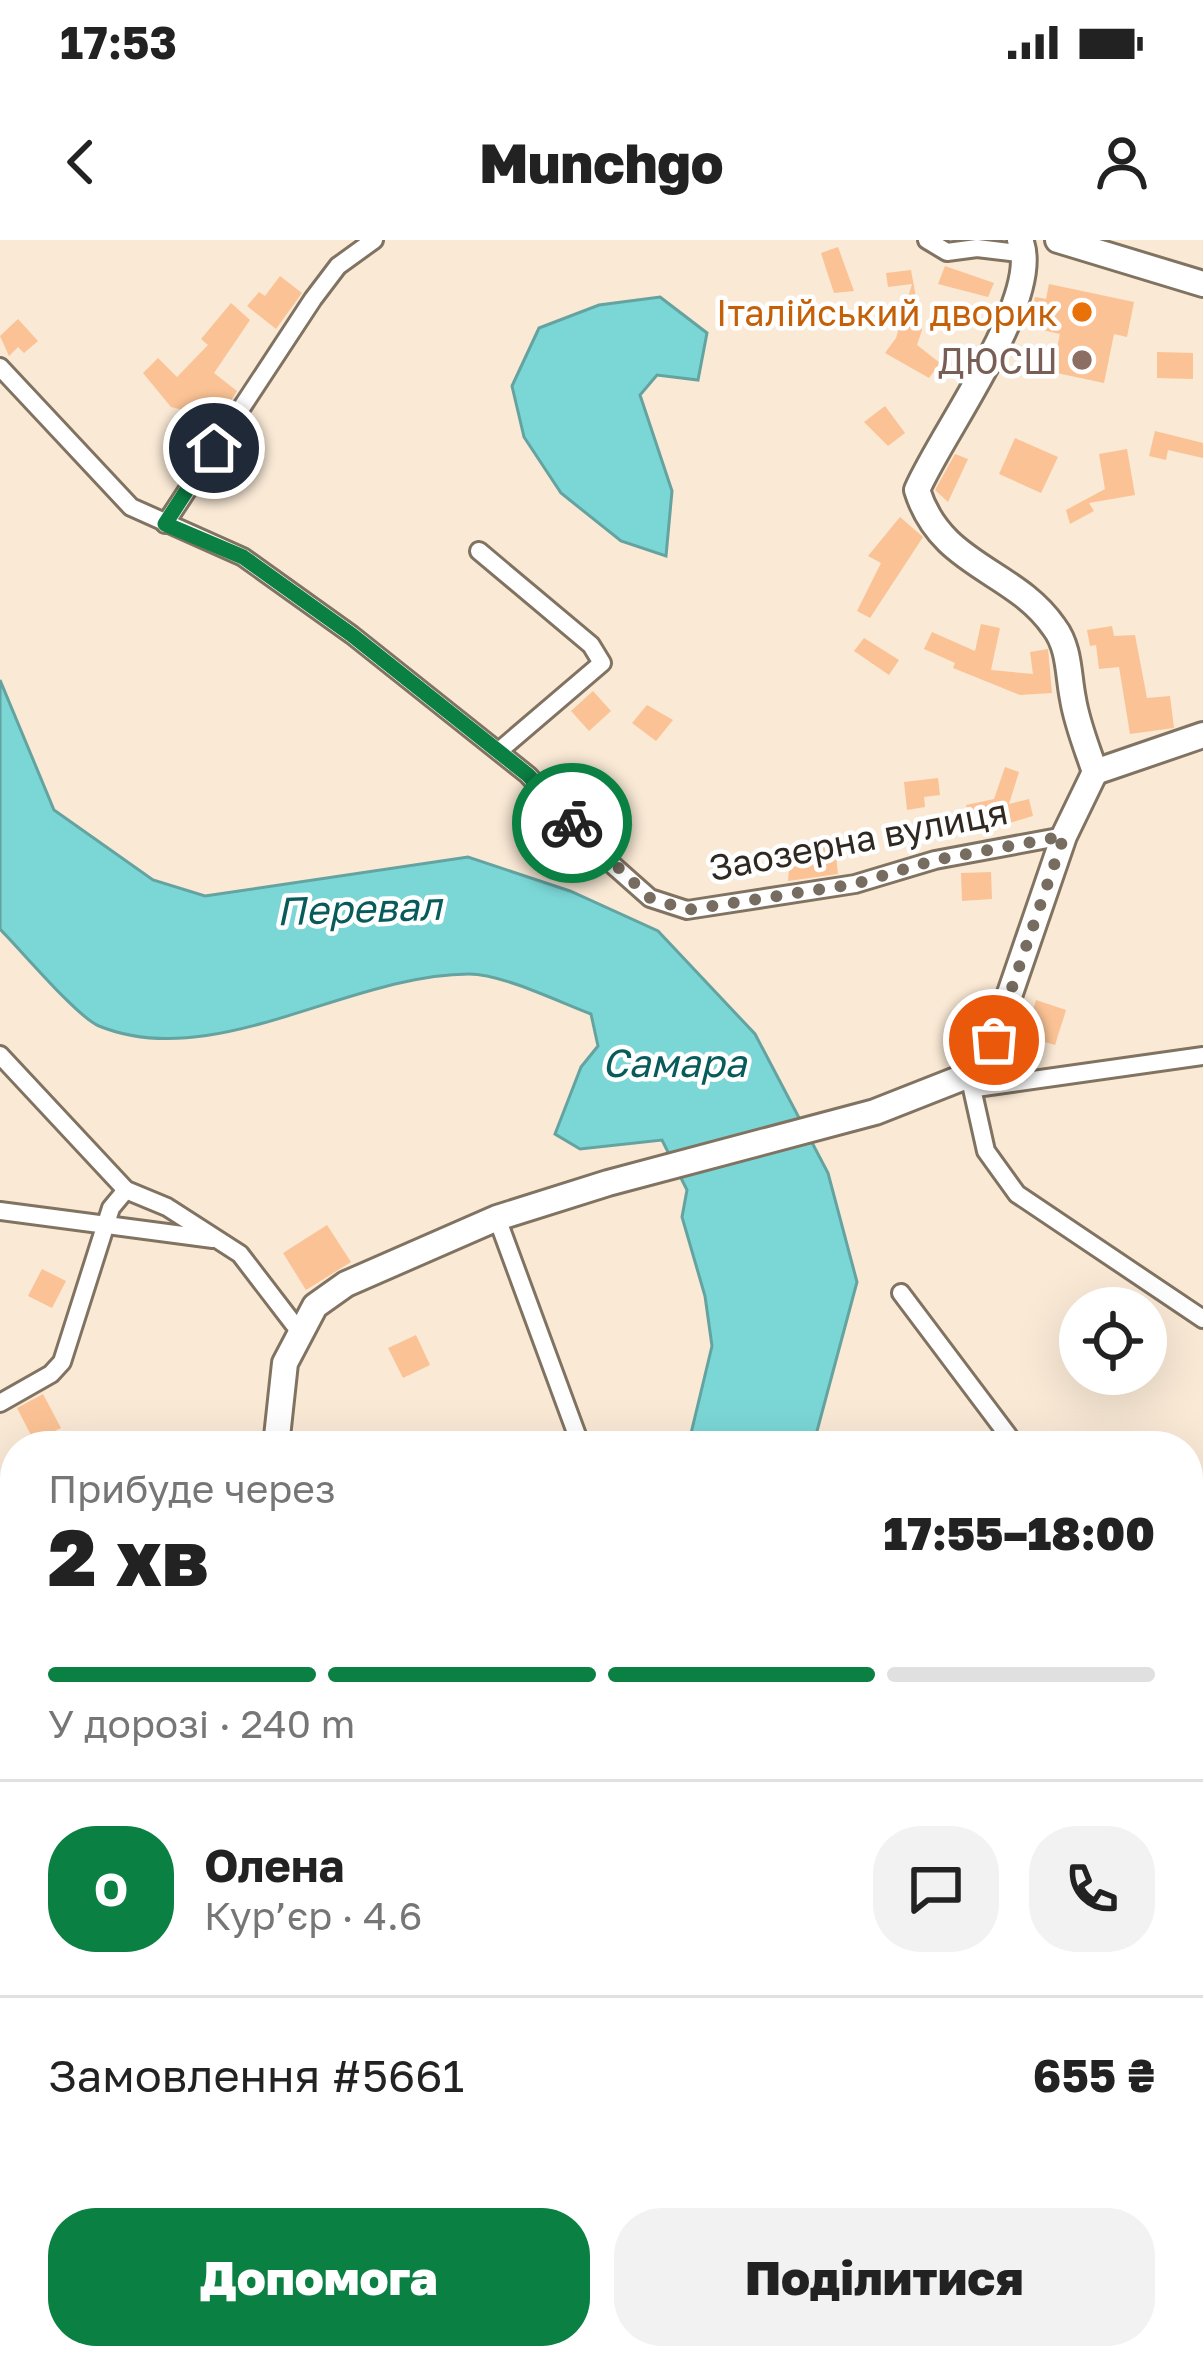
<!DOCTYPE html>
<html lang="uk">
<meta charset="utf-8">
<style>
body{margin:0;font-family:"Golos Text",sans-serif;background:#f2f2f2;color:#222;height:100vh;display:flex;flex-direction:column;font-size:45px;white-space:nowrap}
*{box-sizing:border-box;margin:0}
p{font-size:39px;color:#767676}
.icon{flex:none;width:66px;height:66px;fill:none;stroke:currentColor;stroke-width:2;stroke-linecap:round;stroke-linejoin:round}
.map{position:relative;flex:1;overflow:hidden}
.panel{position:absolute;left:0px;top:1191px;width:1203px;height:939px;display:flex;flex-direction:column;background:#fff;border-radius:48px 48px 0 0;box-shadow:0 12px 48px #0002}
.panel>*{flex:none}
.controls{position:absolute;left:1059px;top:1047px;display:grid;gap:24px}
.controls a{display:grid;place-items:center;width:108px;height:108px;border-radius:50%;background:#fff;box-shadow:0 12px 48px #0002;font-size:60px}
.pin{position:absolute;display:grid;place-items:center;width:102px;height:102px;color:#fff;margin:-51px;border:6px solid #fff;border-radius:50%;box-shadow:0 3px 12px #0007}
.courier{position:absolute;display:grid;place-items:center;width:120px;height:120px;margin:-60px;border:9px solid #0b8043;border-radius:50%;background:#fff;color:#222;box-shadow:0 3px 15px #0007}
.overview em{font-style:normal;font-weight:800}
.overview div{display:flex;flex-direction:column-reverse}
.overview{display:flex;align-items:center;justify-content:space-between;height:204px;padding:0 48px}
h1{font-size:78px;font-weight:800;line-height:90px}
.bar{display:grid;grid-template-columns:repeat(4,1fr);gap:18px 12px;align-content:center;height:144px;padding:0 48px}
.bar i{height:15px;border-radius:9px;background:#e0e0e0}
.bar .selected{background:#0b8043}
.bar p{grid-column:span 4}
.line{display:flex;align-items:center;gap:30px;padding:0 48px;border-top:3px solid #e0e0e0}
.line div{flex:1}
.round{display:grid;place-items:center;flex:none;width:126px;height:126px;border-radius:48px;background:#f2f2f2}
.action{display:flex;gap:24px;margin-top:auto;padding:24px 48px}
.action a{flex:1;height:138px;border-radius:48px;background:#0b8043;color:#fff;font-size:48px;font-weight:800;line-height:138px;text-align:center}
.action a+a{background:#f2f2f2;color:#222}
.status{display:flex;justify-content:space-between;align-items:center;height:84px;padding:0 60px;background:#fff;direction:ltr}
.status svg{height:33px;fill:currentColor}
header{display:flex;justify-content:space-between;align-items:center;height:156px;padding:0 48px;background:#fff;font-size:54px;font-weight:800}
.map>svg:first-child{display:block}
.commercial{fill:#f0dae8}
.green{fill:#aae4c6}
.water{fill:#7bd7d6;stroke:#64a3a0;stroke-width:3}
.building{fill:#fbc395}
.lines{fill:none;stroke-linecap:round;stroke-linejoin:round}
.street-casing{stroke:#817361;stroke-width:22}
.secondary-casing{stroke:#817361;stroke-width:30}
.street{stroke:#fff;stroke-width:16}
.secondary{stroke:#fff;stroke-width:24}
.done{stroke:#766c60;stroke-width:12;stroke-dasharray:0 21.6}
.route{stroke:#0b8043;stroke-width:15}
.food-dot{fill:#e8710a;stroke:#fff;stroke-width:4.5}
.education-dot{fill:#8d6e63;stroke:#fff;stroke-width:4.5}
.labels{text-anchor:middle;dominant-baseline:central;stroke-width:9;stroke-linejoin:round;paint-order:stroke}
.food-label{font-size:36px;fill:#c56008;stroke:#fff;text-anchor:end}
.education-label{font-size:36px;fill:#785e54;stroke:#fff;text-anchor:end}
.street-label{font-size:36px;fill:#2f2921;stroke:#fff}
.water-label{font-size:39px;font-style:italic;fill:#075b5b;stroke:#fff}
</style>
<div class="status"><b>17:53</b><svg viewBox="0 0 49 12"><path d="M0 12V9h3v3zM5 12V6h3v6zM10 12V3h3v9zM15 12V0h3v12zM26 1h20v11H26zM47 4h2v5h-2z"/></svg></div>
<header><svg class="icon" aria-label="back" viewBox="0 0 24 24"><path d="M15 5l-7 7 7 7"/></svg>Munchgo<svg class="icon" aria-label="person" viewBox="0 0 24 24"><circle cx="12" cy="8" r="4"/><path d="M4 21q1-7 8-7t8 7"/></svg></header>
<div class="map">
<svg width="1203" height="2129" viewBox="0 0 1203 2129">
<rect width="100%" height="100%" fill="#f9e9d5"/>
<!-- commercial -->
<path class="commercial" d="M 1203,1972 L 1203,2129 L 1129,2129 L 1110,2115 L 1188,2115 L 1188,1974 Z"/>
<!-- green -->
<path class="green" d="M 2,1626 L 15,1628 L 15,1756 L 0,1753 Z"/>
<!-- water -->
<g class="water">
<path d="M 660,57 L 707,93 L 698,140 L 657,135 L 640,155 L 672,251 L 666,316 L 621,301 L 561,253 L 524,197 L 512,146 L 539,88 L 599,65 Z"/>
<path d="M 0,440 L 54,570 L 153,640 L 205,656 L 468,617 L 570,651 L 658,691 L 755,794 L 828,933 L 857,1042 L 813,1206 L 688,1206 L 712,1106 L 705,1056 L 682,977 L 687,950 L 662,900 L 580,909 L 555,894 L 581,827 L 598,806 L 591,774 C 559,762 502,734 469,734 C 349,734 214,833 99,786 C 77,777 20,709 0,689 Z"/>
<path d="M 1203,1657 L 1203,1972 L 1188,1974 L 1188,1666 Z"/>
<path d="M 856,2115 L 1110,2115 L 1129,2129 L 870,2129 Z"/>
</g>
<!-- building -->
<g class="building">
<path d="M 838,7 L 854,51 L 834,53 L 828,35 L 821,13 Z"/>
<path d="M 945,26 L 994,43 L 988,57 L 938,44 Z"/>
<path d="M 911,30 L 922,90 L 917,105 L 940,123 L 929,138 L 885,113 L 896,98 L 912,44 L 888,47 L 886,33 Z"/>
<path d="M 280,36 L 302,53 L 276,89 L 247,66 L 259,52 L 265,56 Z"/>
<path d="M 1049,44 L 1134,62 L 1127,97 L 1114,94 L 1104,143 L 1052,132 L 1060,94 L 1029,87 L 1035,57 L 1046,59 Z"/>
<path d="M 231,63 L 250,80 L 214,133 L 237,151 L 209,194 L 190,180 L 195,173 L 171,167 L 143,133 L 158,118 L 177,137 L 208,105 L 201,99 Z"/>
<path d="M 18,79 L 38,101 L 24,113 L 18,107 L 9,116 L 0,96 Z"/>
<path d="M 1157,112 L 1193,113 L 1193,139 L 1157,138 Z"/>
<path d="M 885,166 L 905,193 L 888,206 L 864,182 Z"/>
<path d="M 1155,191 L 1203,203 L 1203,218 L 1168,210 L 1166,220 L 1149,216 Z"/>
<path d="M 1015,198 L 1058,217 L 1041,253 L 999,234 Z"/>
<path d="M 1127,209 L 1135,255 L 1089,263 L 1094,271 L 1070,284 L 1066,270 L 1105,249 L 1099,214 Z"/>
<path d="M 955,214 L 968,219 L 948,262 L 935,250 Z"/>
<path d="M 900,277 L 923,297 L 870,378 L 857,371 L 881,323 L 868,316 Z"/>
<path d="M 981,384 L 1000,388 L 991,430 L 1033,434 L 1030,412 L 1048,409 L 1052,453 L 1020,455 L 953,428 L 955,423 L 924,409 L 932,392 L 975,411 Z"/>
<path d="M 1112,386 L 1114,396 L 1135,395 L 1147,458 L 1170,456 L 1174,488 L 1130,494 L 1119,427 L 1099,429 L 1096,405 L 1090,406 L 1087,390 Z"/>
<path d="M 864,398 L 899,420 L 889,435 L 854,411 Z"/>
<path d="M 593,451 L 611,471 L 589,491 L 571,471 Z"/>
<path d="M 647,465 L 673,480 L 656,501 L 632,483 Z"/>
<path d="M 1005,527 L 1019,532 L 1009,564 L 1029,559 L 1033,576 L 973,594 L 966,565 L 994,559 Z"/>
<path d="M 594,537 L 609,551 L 604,557 L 633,585 L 611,607 L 571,561 Z"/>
<path d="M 938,538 L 940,555 L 924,557 L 925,567 L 907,570 L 904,542 Z"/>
<path d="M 835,606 L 838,634 L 788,641 L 790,615 L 814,616 L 813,608 Z"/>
<path d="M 991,632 L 992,659 L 962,661 L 961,633 Z"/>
<path d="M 1036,760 L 1066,770 L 1055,805 L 1025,796 Z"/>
<path d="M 327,985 L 351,1022 L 306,1050 L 283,1013 Z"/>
<path d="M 42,1029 L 66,1041 L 52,1068 L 28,1056 Z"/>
<path d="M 416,1095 L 430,1125 L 403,1138 L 388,1108 Z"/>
<path d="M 43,1154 L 61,1188 L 34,1201 L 17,1168 Z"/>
</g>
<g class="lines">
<!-- street casing -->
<g class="street-casing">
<g id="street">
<path d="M 927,0 L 947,12 L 977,8 L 1026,14"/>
<path d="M 0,127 L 131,267 L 243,317 L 352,395 L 528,535 L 597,611 L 650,658 L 687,670 L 855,644 L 935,620 L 1064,596"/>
<path d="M 165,284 L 313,59 L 338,26 L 374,0"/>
<path d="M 479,311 L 591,405 L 602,423 L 499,511"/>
<path d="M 0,815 L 126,950 L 167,967 L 240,1014 L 299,1091"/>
<path d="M 969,835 L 986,911 L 1017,954 L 1203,1079"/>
<path d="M 976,848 L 1203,816"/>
<path d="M 0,971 L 213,999"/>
<path d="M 497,978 L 581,1206"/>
<path d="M 901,1053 L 1016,1206"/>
<path d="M 0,1163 L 51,1134 L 62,1122 L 111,968 L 126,950"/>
<path d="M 1188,1307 L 1203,1289"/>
<path d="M 1188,1598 L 1203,1614"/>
<path d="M 0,1825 L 15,1830"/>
<path d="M 676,2115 L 678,2129"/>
<path d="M 156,2129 L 158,2115"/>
<path d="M 460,2129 L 464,2115"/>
</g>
</g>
<!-- secondary casing -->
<g class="secondary-casing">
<g id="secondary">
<path d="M 1020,0 C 1045,56 941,193 917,250 C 941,327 1014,329 1054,387 C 1070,408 1068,435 1073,459 C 1077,484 1087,508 1095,532"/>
<path d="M 1058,0 L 1203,44"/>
<path d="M 1095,532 L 1203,495"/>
<path d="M 276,1206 L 285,1123 L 315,1066 L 346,1044 L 497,978 L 608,943 L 875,872 L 969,835 L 994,800 L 1064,596 L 1095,532"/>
<path d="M 0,1476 L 15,1462"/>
</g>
</g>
<!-- street -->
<use href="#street" class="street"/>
<!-- secondary -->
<use href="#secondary" class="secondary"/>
</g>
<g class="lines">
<!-- done -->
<path class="done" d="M 572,583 L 650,658 L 687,670 L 855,644 L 935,620 L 1064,596 L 994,800"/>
<!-- route -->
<path class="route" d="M 214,208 L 165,284 L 243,317 L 352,395 L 528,535 L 572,583"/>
</g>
<!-- markers -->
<circle class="food-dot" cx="1082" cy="72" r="12"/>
<circle class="education-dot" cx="1082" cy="120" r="12"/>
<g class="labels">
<!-- food labels -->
<g class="food-label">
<text x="1058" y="72">Італійський дворик</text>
</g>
<!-- education labels -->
<g class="education-label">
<text x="1058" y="120">ДЮСШ</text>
</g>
<!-- street labels -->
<g class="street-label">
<text transform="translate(858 599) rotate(-11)">Заозерна вулиця</text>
</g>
<!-- water labels -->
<g class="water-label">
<text transform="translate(359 668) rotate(-2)">Перевал</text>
<text x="674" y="822">Самара</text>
</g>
</g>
</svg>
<div class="controls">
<a><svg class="icon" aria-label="locate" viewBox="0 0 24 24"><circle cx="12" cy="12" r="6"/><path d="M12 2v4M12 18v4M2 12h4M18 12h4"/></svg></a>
</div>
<div class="pin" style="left:994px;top:800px;background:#ea580c"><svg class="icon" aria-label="bag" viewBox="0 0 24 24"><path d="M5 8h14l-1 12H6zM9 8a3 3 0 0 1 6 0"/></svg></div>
<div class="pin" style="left:214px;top:208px;background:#1f2937"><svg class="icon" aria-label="home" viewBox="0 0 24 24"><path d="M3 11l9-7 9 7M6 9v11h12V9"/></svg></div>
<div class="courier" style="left:572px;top:583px"><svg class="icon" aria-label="bike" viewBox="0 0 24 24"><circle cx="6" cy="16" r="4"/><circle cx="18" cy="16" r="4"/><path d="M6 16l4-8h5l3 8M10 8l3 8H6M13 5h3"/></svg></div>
<section class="panel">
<div class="overview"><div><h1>2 хв</h1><p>Прибуде через</p></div><em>17:55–18:00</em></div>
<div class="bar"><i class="selected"></i><i class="selected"></i><i class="selected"></i><i></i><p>У дорозі · 240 m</p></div>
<div class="line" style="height:216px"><b class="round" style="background:#0b8043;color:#fff">О</b><div><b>Олена</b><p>Кур’єр · 4.6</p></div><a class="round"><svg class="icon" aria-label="chat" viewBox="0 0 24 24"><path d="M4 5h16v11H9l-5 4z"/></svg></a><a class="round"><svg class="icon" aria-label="phone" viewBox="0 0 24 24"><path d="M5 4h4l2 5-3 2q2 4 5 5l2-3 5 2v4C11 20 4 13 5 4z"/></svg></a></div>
<div class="line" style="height:156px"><div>Замовлення #5661</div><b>655 ₴</b></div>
<div class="action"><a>Допомога</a><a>Поділитися</a></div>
</section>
</div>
